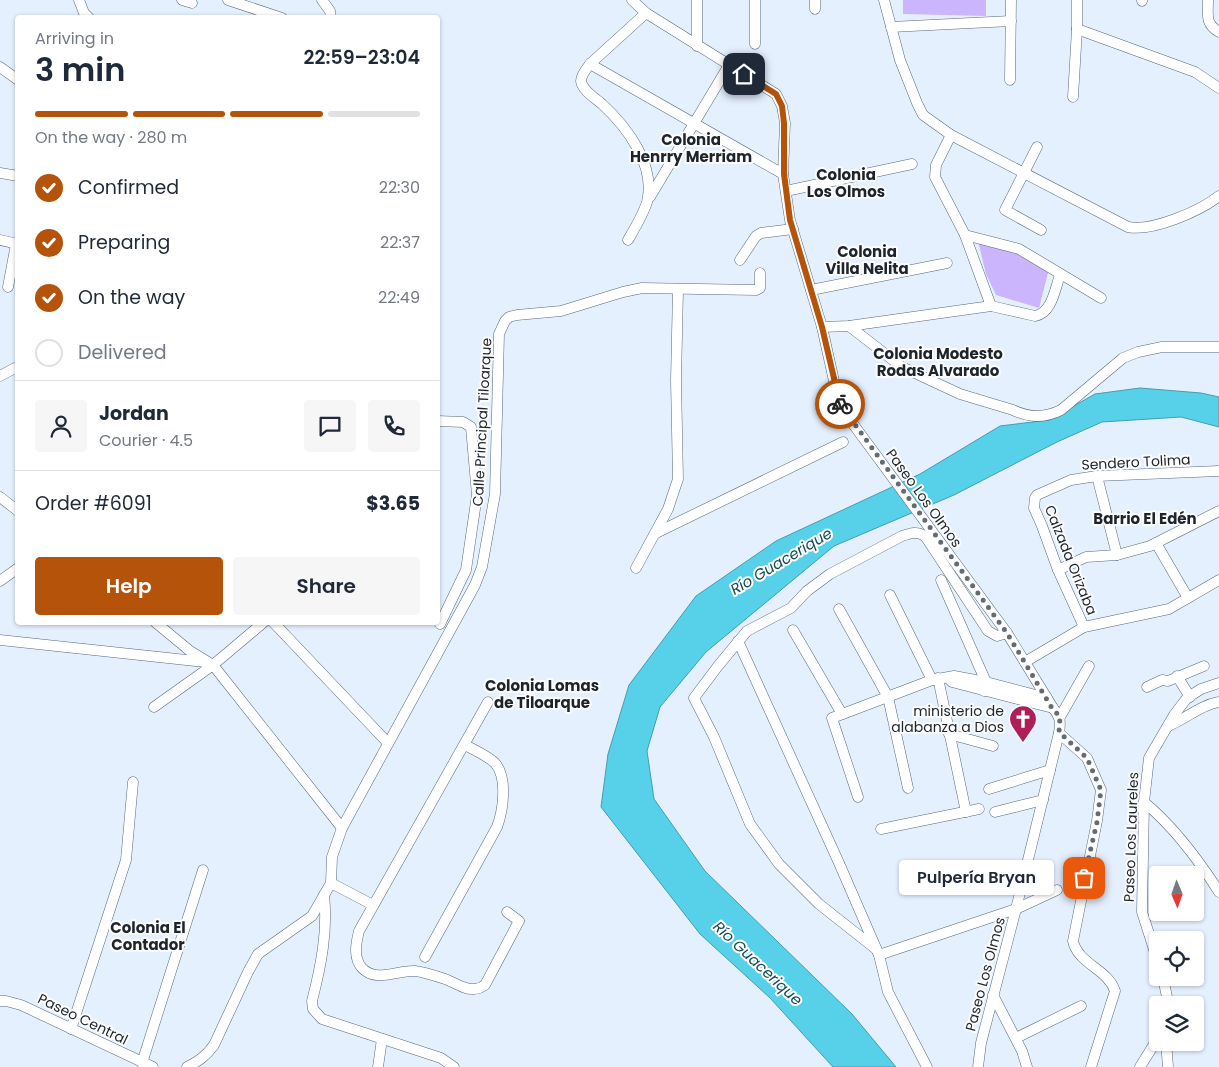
<!DOCTYPE html>
<meta charset="utf-8">
<style>
body{margin:0;font-family:Poppins,sans-serif;background:#f6f6f7;color:#1f2937;height:100vh;display:flex;flex-direction:column;font-size:19px;white-space:nowrap}
*{box-sizing:border-box;margin:0}
p{font-size:16px;color:#747a83}
.icon{flex:none;width:28px;height:28px;fill:none;stroke:currentColor;stroke-width:2;stroke-linecap:round;stroke-linejoin:round}
.map{position:relative;flex:1;overflow:hidden}
.side{position:absolute;left:15px;top:15px;width:425px;height:610px;display:flex;flex-direction:column;background:#fff;border-radius:5px;box-shadow:0 1px 4px #0004}
.side>*{flex:none}
.needle{width:32px;rotate:178deg}
.buttons{position:absolute;left:1149px;top:866px;display:grid;gap:10px}
.buttons a{display:grid;place-items:center;width:55px;height:55px;border-radius:5px;background:#fff;box-shadow:0 1px 4px #0004;font-size:25px}
.pin{position:absolute;display:grid;place-items:center;width:42px;height:42px;color:#fff;margin:-21px;border-radius:10px;box-shadow:0 2px 8px #0006}
.courier{position:absolute;display:grid;place-items:center;width:50px;height:50px;margin:-25px;border:4px solid #b45309;border-radius:50%;background:#fff;color:#222;box-shadow:0 1px 6px #0007}
.bubble{position:absolute;height:35px;border-radius:5px;background:#fff;box-shadow:0 1px 4px #0004;font-size:16px;font-weight:600;line-height:35px;text-align:center}
.head em{font-style:normal;font-weight:600}
.head div{display:flex;flex-direction:column-reverse}
.head{display:flex;align-items:center;justify-content:space-between;height:85px;padding:0 20px}
h1{font-size:32px;font-weight:600;line-height:38px}
.bar{display:grid;grid-template-columns:repeat(4,1fr);gap:8px 5px;align-content:center;height:60px;padding:0 20px}
.bar i{height:6px;border-radius:4px;background:#e0e1e3}
.bar .active{background:#b45309}
.bar p{grid-column:span 4}
.line{display:flex;align-items:center;gap:12px;padding:0 20px;border-top:1px solid #e0e1e3}
.line div{flex:1}
.round{display:grid;place-items:center;flex:none;width:52px;height:52px;border-radius:5px;background:#f6f6f7}
ol{padding:0 20px;list-style:none}
li{display:flex;align-items:center;gap:15px;height:55px}
li p{margin-inline-start:auto}
li .icon{padding:5px;border-radius:50%;background:#b45309;color:#fff;stroke-width:4}
li:last-child{color:#747a83}
li i{width:28px;height:28px;border:2px solid #e0e1e3;border-radius:50%}
.button{display:flex;gap:10px;margin-top:auto;padding:10px 20px}
.button a{flex:1;height:58px;border-radius:5px;background:#b45309;color:#fff;font-size:20px;font-weight:600;line-height:58px;text-align:center}
.button a+a{background:#f6f6f7;color:#1f2937}
.map>svg:first-child{display:block}
.green{fill:#cbb5fd}
.water{fill:#56d1e9;stroke:#459db0}
.lines{fill:none;stroke-linecap:round;stroke-linejoin:round}
.minor-casing{stroke:#58687d;stroke-width:11}
.minor{stroke:#fff;stroke-width:10}
.done{stroke:#636b76;stroke-width:5;stroke-dasharray:0 9}
.route{stroke:#b45309;stroke-width:6}
.labels{text-anchor:middle;dominant-baseline:central;stroke-width:4;stroke-linejoin:round;paint-order:stroke}
.street-label{font-size:14px;fill:#1d242c;stroke:#fcfcfc}
.poi-label{font-size:14px;fill:#1d242c;stroke:#fcfcfc;text-anchor:end}
.neighbourhood-label{font-size:15px;font-weight:bold;fill:#1d242c;stroke:#fcfcfc}
.water-label{font-size:15px;font-style:italic;fill:#154b55;stroke:#fcfcfc}
</style>
<div class="map">
<svg width="1219" height="1067" viewBox="0 0 1219 1067">
<rect width="100%" height="100%" fill="#e5f0ff"/>
<!-- green -->
<g class="green">
<path d="M 903,0 L 986,0 L 986,16 L 903,14 Z"/>
<path d="M 978,241 L 1016,250 L 1049,269 L 1039,308 L 996,295 L 986,274 Z"/>
</g>
<!-- water -->
<path class="water" d="M 1140,388 L 1201,393 L 1219,397 L 1219,427 L 1181,417 L 1102,422 L 1057,442 L 954,495 L 834,546 L 706,652 L 660,707 L 647,751 L 654,799 L 705,871 L 852,1014 L 896,1067 L 833,1067 L 770,998 L 700,934 L 601,807 L 608,754 L 629,685 L 696,596 L 776,541 L 920,474 L 1000,426 L 1049,420 L 1095,394 Z"/>
<g class="lines">
<!-- minor casing -->
<g class="minor-casing">
<g id="minor">
<path d="M 79,0 L 84,13 L 89,18"/>
<path d="M 182,0 L 192,3"/>
<path d="M 228,0 L 282,18"/>
<path d="M 322,0 L 330,11 L 331,18"/>
<path d="M 632,0 L 646,13 L 776,94 L 782,106 L 785,123 L 783,174 L 790,220 L 822,327 L 838,399 L 842,409 L 1007,633 L 1053,708 C 1060,717 1061,721 1059,733 L 1016,909 L 981,1043 L 978,1067"/>
<path d="M 697,0 L 697,46"/>
<path d="M 884,0 L 900,60 L 917,103 L 923,115 L 951,135 L 1128,227 C 1152,232 1200,211 1219,196"/>
<path d="M 1142,0 L 1142,1"/>
<path d="M 1208,0 C 1208,15 1205,24 1219,32"/>
<path d="M 815,9 L 815,0"/>
<path d="M 891,27 L 1011,21"/>
<path d="M 1077,29 L 1195,72 L 1219,88"/>
<path d="M 755,44 L 755,0"/>
<path d="M 590,64 L 646,13"/>
<path d="M 0,67 L 18,80"/>
<path d="M 1010,80 L 1011,0"/>
<path d="M 1073,97 L 1077,29 L 1077,0"/>
<path d="M 951,135 L 936,165 L 935,177 L 965,235 L 991,306"/>
<path d="M 1037,147 L 1005,210 L 1041,230"/>
<path d="M 0,173 L 18,176"/>
<path d="M 786,191 L 912,164"/>
<path d="M 650,197 L 729,65"/>
<path d="M 965,235 L 1019,249 L 1101,298"/>
<path d="M 0,240 L 18,244"/>
<path d="M 628,240 C 635,228 643,215 647,202 C 656,165 627,127 602,104 C 595,98 582,90 581,81 C 581,75 587,68 590,64 L 783,174"/>
<path d="M 740,260 L 756,236 L 761,233 L 793,229"/>
<path d="M 8,287 L 16,244"/>
<path d="M 811,290 L 947,263"/>
<path d="M 849,326 L 902,367 L 960,394 L 1013,410 C 1029,418 1045,418 1061,410 L 1123,358 L 1138,352 L 1162,347 L 1219,347"/>
<path d="M 822,327 L 849,326 L 991,306 L 1035,316 C 1052,313 1055,289 1060,275"/>
<path d="M 0,376 L 15,368 L 18,368"/>
<path d="M 438,421 L 463,422 L 471,427 L 477,495 L 466,570 L 440,624"/>
<path d="M 1097,476 L 1117,555"/>
<path d="M 0,497 L 18,511"/>
<path d="M 656,533 L 843,442"/>
<path d="M 1156,543 L 1188,598"/>
<path d="M 636,568 L 668,509 L 678,479 L 676,380 L 678,290"/>
<path d="M 1058,570 L 1086,557 L 1117,555 L 1150,546 L 1219,511"/>
<path d="M 941,580 L 986,682 L 984,691"/>
<path d="M 0,581 L 18,568"/>
<path d="M 890,595 L 932,680"/>
<path d="M 839,609 L 888,697 L 908,788"/>
<path d="M 155,622 L 190,651 L 213,665 L 342,828"/>
<path d="M 273,622 L 388,743"/>
<path d="M 1084,627 L 1058,570 L 1042,526 L 1034,508 L 1035,498 L 1037,495 L 1071,480 L 1097,476 L 1219,471"/>
<path d="M 793,630 L 842,714"/>
<path d="M 0,640 L 205,662"/>
<path d="M 738,641 L 839,863 L 879,955 L 888,992 L 927,1067"/>
<path d="M 1025,662 L 1084,627 L 1169,609 L 1219,580"/>
<path d="M 1177,676 L 1190,697"/>
<path d="M 938,678 L 966,812"/>
<path d="M 948,678 L 952,682 L 1053,708"/>
<path d="M 1147,687 L 1162,680 L 1168,681 L 1204,666"/>
<path d="M 488,702 L 359,931 C 356,943 353,958 362,968 C 376,983 397,970 415,971 C 424,972 436,976 445,979 C 454,982 464,990 474,989 C 478,989 482,987 485,985 L 519,921 L 507,912"/>
<path d="M 154,707 L 213,665 L 264,622"/>
<path d="M 1060,717 L 1089,666"/>
<path d="M 1168,726 C 1186,719 1200,705 1219,702"/>
<path d="M 1059,733 L 1087,758 L 1101,790 L 1097,821 L 1073,941 C 1078,964 1108,969 1115,991 L 1091,1067"/>
<path d="M 949,734 L 993,746"/>
<path d="M 989,789 L 1050,770"/>
<path d="M 858,797 L 832,718 L 932,680 L 954,676 L 986,682 L 1047,698"/>
<path d="M 1144,802 C 1174,827 1198,859 1219,892"/>
<path d="M 995,812 L 1043,800"/>
<path d="M 881,829 L 979,809"/>
<path d="M 331,883 L 373,905"/>
<path d="M 324,895 C 328,931 321,966 312,1001 L 313,1009 L 322,1019 L 441,1058 L 454,1067"/>
<path d="M 876,949 L 819,904 L 779,864 L 750,824 L 714,737 L 694,698 L 718,666 L 747,631 L 791,608 L 807,591 L 830,574 L 902,536 C 911,533 917,531 925,536 L 988,631 L 997,636 L 1007,633"/>
<path d="M 879,955 L 1016,909 L 1057,890"/>
<path d="M 425,957 L 497,827 C 503,811 508,778 495,763 C 489,757 473,749 465,745"/>
<path d="M 1158,962 L 1142,912 L 1144,802 L 1149,758 L 1174,715 L 1187,698 L 1201,689 L 1219,683"/>
<path d="M 1163,978 L 1167,997 L 1167,1005"/>
<path d="M 993,995 L 1022,1051 L 1027,1067"/>
<path d="M 0,1001 L 6,1001 L 21,1005 L 153,1067"/>
<path d="M 71,1029 L 126,860 L 133,782"/>
<path d="M 1016,1038 L 1081,1006"/>
<path d="M 1166,1042 L 1168,1067"/>
<path d="M 142,1063 L 203,870"/>
<path d="M 187,1067 C 199,1061 206,1056 214,1045 L 248,972 L 258,954 L 312,916 L 331,883 L 332,857 L 342,828 L 475,585 L 482,567 L 495,494 L 499,334 L 505,321 L 509,317 L 517,315 L 561,311 L 623,292 L 642,288 L 756,290 L 760,288 L 760,273"/>
<path d="M 378,1067 L 382,1039"/>
<path d="M 1140,1067 L 1158,1038"/>
</g>
</g>
<!-- minor -->
<use href="#minor" class="minor"/>
</g>
<g class="lines">
<!-- done -->
<path class="done" d="M 840,404 L 1007,633 L 1052,708 L 1060,717 L 1059,732 L 1087,758 L 1101,790 L 1097,822 L 1084,878"/>
<!-- route -->
<path class="route" d="M 744,74 L 776,94 L 782,106 L 784,123 L 784,174 L 790,220 L 822,327 L 840,404"/>
</g>
<!-- icons -->
<defs>
<g id="church-pin" transform="scale(1.4375)"><path d="M0 17L-7.5 6A9.5 9.5 0 1 1 7.5 6Z" fill="#ae1f59" stroke="#fcfcfc"/><path d="M-1.2-6h2.4v3.5h3.3v2.4h-3.3V6h-2.4V-.1h-3.3v-2.4h3.3Z" fill="#fff"/></g>
</defs>
<g fill-rule="evenodd">
<use href="#church-pin" x="1023" y="719"/>
</g>
<g class="labels">
<!-- street labels -->
<g class="street-label">
<text transform="translate(482 422) rotate(-87)">Calle Principal Tiloarque</text>
<text transform="translate(1136 462) rotate(-3)">Sendero Tolima</text>
<text transform="translate(924 498) rotate(54)">Paseo Los Olmos</text>
<text transform="translate(1071 560) rotate(68)">Calzada Orizaba</text>
<text transform="translate(1131 837) rotate(-88)">Paseo Los Laureles</text>
<text transform="translate(985 974) rotate(-75)">Paseo Los Olmos</text>
<text transform="translate(83 1019) rotate(26)">Paseo Central</text>
</g>
<!-- poi labels -->
<g class="poi-label">
<text x="1004" y="711">ministerio de<tspan x="1004" dy="16">alabanza a Dios</tspan></text>
</g>
<!-- neighbourhood labels -->
<g class="neighbourhood-label">
<text x="691" y="139">Colonia<tspan x="691" dy="17">Henrry Merriam</tspan></text>
<text x="846" y="174">Colonia<tspan x="846" dy="17">Los Olmos</tspan></text>
<text x="867" y="251">Colonia<tspan x="867" dy="17">Villa Nelita</tspan></text>
<text x="938" y="353">Colonia Modesto<tspan x="938" dy="17">Rodas Alvarado</tspan></text>
<text x="1145" y="518">Barrio El Edén</text>
<text x="542" y="685">Colonia Lomas<tspan x="542" dy="17">de Tiloarque</tspan></text>
<text x="148" y="927">Colonia El<tspan x="148" dy="17">Contador</tspan></text>
</g>
<!-- water labels -->
<g class="water-label">
<text transform="translate(781 561) rotate(-31)">Río Guacerique</text>
<text transform="translate(758 963) rotate(43)">Río Guacerique</text>
</g>
</g>
</svg>
<div class="buttons">
<a><svg class="needle" viewBox="-14 -14 28 28"><path d="M0-13l5 13h-10z" fill="#e53935"/><path d="M0 13l5-13h-10z" fill="#747a83"/></svg></a>
<a><svg class="icon" aria-label="locate" viewBox="0 0 24 24"><circle cx="12" cy="12" r="6"/><path d="M12 2v4M12 18v4M2 12h4M18 12h4"/></svg></a>
<a><svg class="icon" aria-label="layers" viewBox="0 0 24 24"><path d="M12 4l9 5-9 5-9-5zM3 14l9 5 9-5"/></svg></a>
</div>
<div class="pin" style="left:1084px;top:878px;background:#ea580c"><svg class="icon" aria-label="bag" viewBox="0 0 24 24"><path d="M5 8h14l-1 12H6zM9 8a3 3 0 0 1 6 0"/></svg></div>
<div class="pin" style="left:744px;top:74px;background:#1f2937"><svg class="icon" aria-label="home" viewBox="0 0 24 24"><path d="M3 11l9-7 9 7M6 9v11h12V9"/></svg></div>
<div class="courier" style="left:840px;top:404px"><svg class="icon" aria-label="bike" viewBox="0 0 24 24"><circle cx="6" cy="16" r="4"/><circle cx="18" cy="16" r="4"/><path d="M6 16l4-8h5l3 8M10 8l3 8H6M13 5h3"/></svg></div>
<div class="bubble" style="left:899px;top:860px;width:155px">Pulpería Bryan</div>
<section class="side">
<div class="head"><div><h1>3 min</h1><p>Arriving in</p></div><em>22:59–23:04</em></div>
<div class="bar"><i class="active"></i><i class="active"></i><i class="active"></i><i></i><p>On the way · 280 m</p></div>
<ol>
<li><svg class="icon" aria-label="check" viewBox="0 0 24 24"><path d="M5 12l5 5 9-10"/></svg>Confirmed<p>22:30</p></li>
<li><svg class="icon" aria-label="check" viewBox="0 0 24 24"><path d="M5 12l5 5 9-10"/></svg>Preparing<p>22:37</p></li>
<li><svg class="icon" aria-label="check" viewBox="0 0 24 24"><path d="M5 12l5 5 9-10"/></svg>On the way<p>22:49</p></li>
<li><i></i>Delivered</li>
</ol>
<div class="line" style="height:90px"><a class="round"><svg class="icon" aria-label="person" viewBox="0 0 24 24"><circle cx="12" cy="8" r="4"/><path d="M4 21q1-7 8-7t8 7"/></svg></a><div><b>Jordan</b><p>Courier · 4.5</p></div><a class="round"><svg class="icon" aria-label="chat" viewBox="0 0 24 24"><path d="M4 5h16v11H9l-5 4z"/></svg></a><a class="round"><svg class="icon" aria-label="phone" viewBox="0 0 24 24"><path d="M5 4h4l2 5-3 2q2 4 5 5l2-3 5 2v4C11 20 4 13 5 4z"/></svg></a></div>
<div class="line" style="height:65px"><div>Order #6091</div><b>$3.65</b></div>
<div class="button"><a>Help</a><a>Share</a></div>
</section>
</div>
